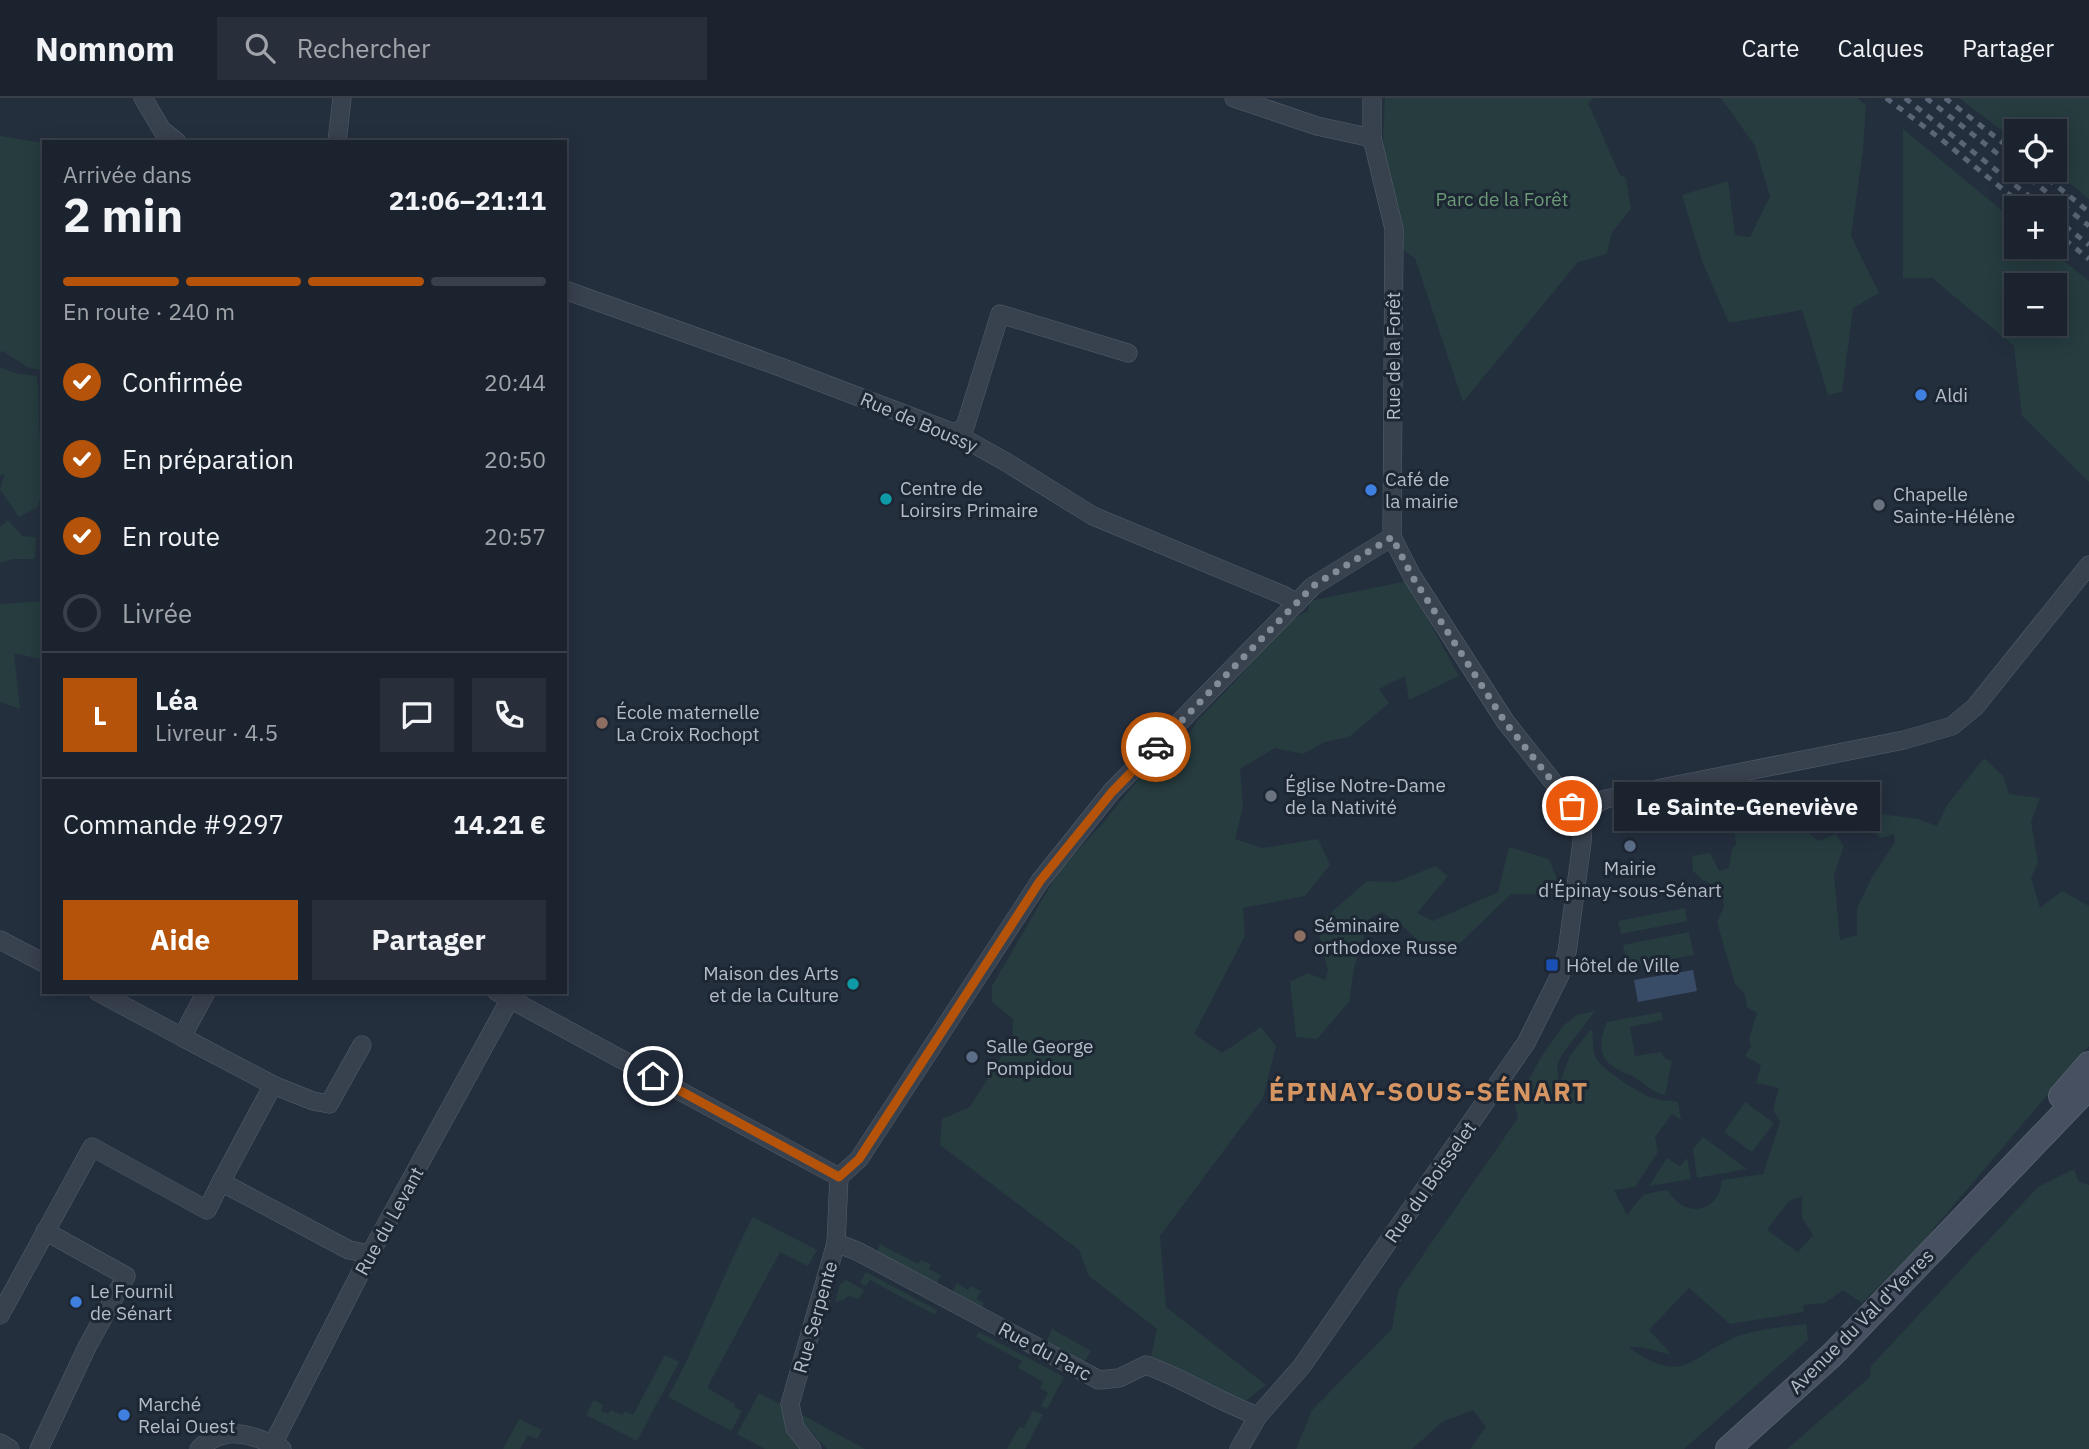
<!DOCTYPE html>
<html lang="fr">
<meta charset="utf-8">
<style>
body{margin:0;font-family:"IBM Plex Sans",sans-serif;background:#282f3a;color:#f1f3f6;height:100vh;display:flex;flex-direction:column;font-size:26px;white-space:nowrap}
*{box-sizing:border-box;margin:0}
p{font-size:23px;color:#a0a4aa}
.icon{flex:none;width:38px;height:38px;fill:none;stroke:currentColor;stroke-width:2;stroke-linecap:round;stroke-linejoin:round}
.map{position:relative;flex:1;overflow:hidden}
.sheet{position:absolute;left:42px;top:42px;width:525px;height:854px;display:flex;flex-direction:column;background:#1b232e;border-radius:0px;box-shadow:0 4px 18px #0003,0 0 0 2px #39404a}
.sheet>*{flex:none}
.fabs{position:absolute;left:2004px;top:21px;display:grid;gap:14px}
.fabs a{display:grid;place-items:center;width:63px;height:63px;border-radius:0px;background:#1b232e;box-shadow:0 4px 18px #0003,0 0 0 2px #39404a;font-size:35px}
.pin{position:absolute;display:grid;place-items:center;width:60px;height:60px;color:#fff;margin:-30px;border:4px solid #fff;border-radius:50%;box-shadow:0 2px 7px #0007}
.courier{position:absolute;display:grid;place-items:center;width:70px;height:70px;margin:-35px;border:5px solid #b45309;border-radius:50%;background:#fff;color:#222;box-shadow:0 2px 9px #0007}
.bubble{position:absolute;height:49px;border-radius:0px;background:#1b232e;box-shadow:0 4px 18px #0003,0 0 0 2px #39404a;font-size:23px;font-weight:700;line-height:49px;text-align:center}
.head em{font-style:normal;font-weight:700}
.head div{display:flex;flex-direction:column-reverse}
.head{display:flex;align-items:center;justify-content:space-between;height:119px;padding:0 21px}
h1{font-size:46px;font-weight:700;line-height:52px}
.bar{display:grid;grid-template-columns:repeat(4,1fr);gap:10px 7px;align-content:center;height:84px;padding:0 21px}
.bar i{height:9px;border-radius:5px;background:#39404a}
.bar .current{background:#b45309}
.bar p{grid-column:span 4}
.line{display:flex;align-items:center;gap:18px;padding:0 21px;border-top:2px solid #39404a}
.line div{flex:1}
.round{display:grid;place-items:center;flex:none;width:74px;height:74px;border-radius:0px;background:#282f3a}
ol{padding:0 21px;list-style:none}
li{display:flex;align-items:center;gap:21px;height:77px}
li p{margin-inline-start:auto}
li .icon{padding:7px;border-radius:50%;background:#b45309;color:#fff;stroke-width:4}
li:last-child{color:#a0a4aa}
li i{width:38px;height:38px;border:4px solid #39404a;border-radius:50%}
.cta{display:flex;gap:14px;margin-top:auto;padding:14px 21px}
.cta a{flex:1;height:80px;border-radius:0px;background:#b45309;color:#fff;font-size:28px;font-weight:700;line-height:80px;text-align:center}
.cta a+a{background:#282f3a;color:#f1f3f6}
header{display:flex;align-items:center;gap:42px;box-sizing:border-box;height:98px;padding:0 35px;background:#1b232e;border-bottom:2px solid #39404a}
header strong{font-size:33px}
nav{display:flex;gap:38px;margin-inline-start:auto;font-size:24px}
.search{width:490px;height:63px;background:#282f3a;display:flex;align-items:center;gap:18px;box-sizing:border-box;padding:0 24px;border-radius:0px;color:#a0a4aa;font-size:26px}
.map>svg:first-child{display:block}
.green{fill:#263c3f;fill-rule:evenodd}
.water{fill:#394c67}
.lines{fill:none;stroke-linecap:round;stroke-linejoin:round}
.minor-casing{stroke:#565f6c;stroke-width:19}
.secondary-casing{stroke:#565f6c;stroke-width:26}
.minor{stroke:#38414e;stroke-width:18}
.secondary{stroke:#465061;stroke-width:24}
.rail{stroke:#5a6575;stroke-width:5;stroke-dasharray:7 7;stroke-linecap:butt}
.done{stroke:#828b98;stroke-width:7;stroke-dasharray:0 12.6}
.route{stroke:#b45309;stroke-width:9}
.shop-dot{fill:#3f7fe0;stroke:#1d2633;stroke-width:2.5}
.culture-dot{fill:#0f9aa8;stroke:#1d2633;stroke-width:2.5}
.worship-dot{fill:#6b7280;stroke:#1d2633;stroke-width:2.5}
.education-dot{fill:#8d6e63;stroke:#1d2633;stroke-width:2.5}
.service-dot{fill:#5c6f8a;stroke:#1d2633;stroke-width:2.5}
.transit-dot{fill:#1a4fb4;stroke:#1d2633;stroke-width:2.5}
.labels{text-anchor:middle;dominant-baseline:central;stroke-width:6;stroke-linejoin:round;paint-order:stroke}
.park-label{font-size:19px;fill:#6b9a76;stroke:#1d2633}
.street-label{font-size:19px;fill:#b4bcc9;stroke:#1d2633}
.poi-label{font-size:19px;fill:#b4bcc9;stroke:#1d2633;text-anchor:start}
.district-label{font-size:26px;font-weight:bold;letter-spacing:2px;fill:#d59563;stroke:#1d2633}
</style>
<header>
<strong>Nomnom</strong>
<div class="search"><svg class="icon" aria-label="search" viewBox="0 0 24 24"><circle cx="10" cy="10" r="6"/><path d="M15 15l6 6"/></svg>Rechercher</div>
<nav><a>Carte</a><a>Calques</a><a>Partager</a></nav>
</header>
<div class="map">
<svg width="2089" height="1351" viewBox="0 0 2089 1351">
<rect width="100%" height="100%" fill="#242f3e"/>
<!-- green -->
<g class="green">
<path d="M 1385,0 L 1594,0 L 1588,5 L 1620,77 L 1626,80 L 1631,111 L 1612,134 L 1607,156 L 1578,164 L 1463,304 L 1415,160 L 1397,148 L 1385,71 L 1383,43 Z"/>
<path d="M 1721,0 L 1857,0 L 1866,7 L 1863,52 L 1851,138 L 1879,195 L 1853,210 L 1842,294 L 1828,297 L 1802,212 L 1729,225 L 1702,163 L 1682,97 L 1728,83 L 1735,137 L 1750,139 L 1770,98 L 1755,48 Z"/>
<path d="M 1959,0 L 2089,0 L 2089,101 L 2053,72 L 2054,33 L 2016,33 L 2016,43 Z"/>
<path d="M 1903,31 L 2016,124 L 2016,149 L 2047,149 L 2089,183 L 2089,384 L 2022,318 L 2014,248 L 1932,180 L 1903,180 ZM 2016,187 L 2054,187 L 2054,226 L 2016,226 Z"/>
<path d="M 0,38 L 44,45 L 44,189 L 42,194 L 44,195 L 44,273 L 27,269 L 3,253 L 0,254 Z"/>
<path d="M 0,269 L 15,275 L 37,278 C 40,299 38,319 40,340 L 44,338 L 44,386 L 38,409 L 19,419 L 0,391 L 5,376 L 0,377 Z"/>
<path d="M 8,422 L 22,438 L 36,439 L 35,461 L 12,461 L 0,465 L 0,429 Z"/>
<path d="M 1407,483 L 1459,578 L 1409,602 L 1405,578 L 1379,591 L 1389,605 L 1349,639 L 1325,644 L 1303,656 L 1275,650 L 1240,671 L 1243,709 L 1235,741 L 1262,750 L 1318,741 L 1330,767 L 1305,798 L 1243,810 L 1245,838 L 1194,936 L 1222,955 L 1261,929 L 1276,948 L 1263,1000 L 1160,1138 L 1166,1209 L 1266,1287 L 1244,1304 L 1150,1263 L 1157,1231 L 1089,1178 L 1079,1152 L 940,1047 L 942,1021 L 970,1009 L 1013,940 L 1013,921 L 992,904 L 992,888 L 1060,771 L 1102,726 L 1146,672 L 1181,651 L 1197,623 L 1240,578 L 1282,526 L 1308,513 L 1310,503 Z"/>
<path d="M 44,503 L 44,562 L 14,555 L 20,611 L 0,604 L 0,506 Z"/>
<path d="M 1984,660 L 2004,679 L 2009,696 L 2040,700 L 2031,724 L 2038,765 L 2031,780 L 2040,810 L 2062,793 L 2089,808 L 2089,948 L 1919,1148 L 1862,1205 L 1843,1192 L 1825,1205 L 1803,1207 L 1804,1214 L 1730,1226 L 1689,1190 L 1649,1232 L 1671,1256 C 1654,1254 1645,1247 1628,1249 C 1684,1288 1686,1261 1736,1239 C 1754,1231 1785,1229 1806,1226 L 1808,1242 L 1684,1351 L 1470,1351 L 1486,1329 L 1473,1312 L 1442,1324 L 1412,1351 L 1296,1351 L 1312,1312 L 1392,1231 L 1398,1193 L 1518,1020 L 1515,1008 L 1541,959 L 1563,928 L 1577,917 L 1595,913 L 1563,955 L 1557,967 L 1559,986 L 1570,958 L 1590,932 L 1592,933 C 1594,942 1592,951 1596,960 C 1602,972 1643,998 1656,1001 C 1663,1003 1671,1002 1678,1004 L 1681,1022 L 1672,1016 L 1655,1039 L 1658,1054 L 1635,1089 L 1614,1092 L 1627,1117 C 1646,1094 1637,1097 1668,1092 C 1683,1121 1719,1116 1722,1082 L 1763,1076 L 1780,1024 L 1773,1012 L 1779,990 L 1756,985 L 1761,967 L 1745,958 L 1751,948 L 1749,941 L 1757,915 L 1747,909 L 1745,896 L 1735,886 L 1717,824 L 1724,809 L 1720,790 L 1702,782 L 1693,773 L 1692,758 L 1710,755 L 1719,773 L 1729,770 L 1732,751 L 1736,746 L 1732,713 L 1791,706 L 1809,735 L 1818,743 L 1836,736 L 1844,748 L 1834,777 L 1840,842 L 1857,837 L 1857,810 L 1872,779 L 1895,744 L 1894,736 L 1880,740 L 1870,725 L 1881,716 L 1918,721 L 1937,728 L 1947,707 ZM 1802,1098 L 1802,1120 L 1813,1137 L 1798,1154 L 1767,1132 L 1789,1103 Z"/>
<path d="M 1509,749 L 1549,761 L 1557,781 L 1551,796 L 1511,796 L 1454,851 L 1430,855 L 1406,831 L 1382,814 L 1370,820 L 1354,870 L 1349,904 L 1317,941 L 1296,939 L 1290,884 L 1308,875 L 1325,882 L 1328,873 L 1317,827 L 1367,783 L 1396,784 L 1435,768 L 1448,778 L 1417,815 L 1433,823 L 1498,794 Z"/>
<path d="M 1685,810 L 1687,823 L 1621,836 L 1618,823 Z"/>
<path d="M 1689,834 L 1694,857 L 1628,869 L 1623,847 Z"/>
<path d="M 1661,914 L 1663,922 L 1630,929 L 1635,958 L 1661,954 L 1664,960 L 1672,963 L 1665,997 C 1653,994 1647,988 1637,981 C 1631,976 1623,975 1617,971 C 1597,960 1599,943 1607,924 Z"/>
<path d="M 1745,1004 L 1774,1025 L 1752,1054 L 1724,1034 Z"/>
<path d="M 1703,1039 L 1747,1071 L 1697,1080 L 1693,1051 Z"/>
<path d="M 1667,1060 L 1680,1068 L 1687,1060 L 1691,1081 L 1649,1088 Z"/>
<path d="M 2074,1071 L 2079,1084 L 2089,1087 L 2089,1351 L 1787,1351 L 1870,1279 L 1871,1268 L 2038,1089 Z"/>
<path d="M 753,1119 L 817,1152 L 808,1168 L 780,1154 L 707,1290 L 735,1306 L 734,1309 L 742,1313 L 731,1333 L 668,1299 C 700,1241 722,1177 753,1119 Z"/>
<path d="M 880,1146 L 918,1166 L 921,1162 L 931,1166 L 929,1171 L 941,1177 L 935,1188 L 876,1156 Z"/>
<path d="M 866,1174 L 937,1212 L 935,1217 L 870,1182 L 866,1188 L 860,1185 Z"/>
<path d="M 846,1182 L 864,1192 L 859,1201 L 848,1198 L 845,1201 L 835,1204 L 840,1186 Z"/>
<path d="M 957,1185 L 968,1192 L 971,1188 L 981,1193 L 976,1201 L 984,1205 L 981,1212 L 951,1196 Z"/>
<path d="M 1052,1231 L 1091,1253 L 1084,1264 L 1046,1244 Z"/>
<path d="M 979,1234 L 1064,1279 L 1047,1311 L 1041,1308 L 1048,1295 L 1040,1290 L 1043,1284 L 1018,1270 L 1022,1263 L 976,1239 Z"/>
<path d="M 665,1257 L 679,1264 L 637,1343 L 586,1317 L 594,1302 L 603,1307 L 601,1313 L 608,1316 L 611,1312 L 622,1317 L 625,1313 L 633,1317 Z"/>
<path d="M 759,1295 L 784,1308 L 805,1351 L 765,1351 L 737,1336 Z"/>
<path d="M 1033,1312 L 1043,1317 L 1025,1351 L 1007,1351 L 1019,1329 L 1024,1330 Z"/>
<path d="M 797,1314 L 865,1351 L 827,1351 L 805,1327 L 799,1328 Z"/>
<path d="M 519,1321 L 542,1332 L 537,1341 L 528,1337 L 520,1351 L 503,1351 Z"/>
</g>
<!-- water -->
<path class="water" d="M 1693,872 L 1697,893 L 1638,904 L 1634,882 Z"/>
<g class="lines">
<!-- minor casing -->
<g class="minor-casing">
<g id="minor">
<path d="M 143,0 L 162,32 L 177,44"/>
<path d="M 1234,0 L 1317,28 L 1372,40"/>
<path d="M 337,44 L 342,0"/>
<path d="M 565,192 L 783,270 L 954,335 L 1006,364 L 1093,418 L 1283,497 L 1297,505"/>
<path d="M 954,335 L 965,329 L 1000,216 L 1128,255"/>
<path d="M 1392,439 L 1412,478 L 1505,623 L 1572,708 L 1584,711 L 1606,701 L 1904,642 L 1952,628 L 1975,609 L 2089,467"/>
<path d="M 0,842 L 44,865"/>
<path d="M 98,894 L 182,939"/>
<path d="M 206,894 L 182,939 L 273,987 L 221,1084 L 349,1152 L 370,1156"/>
<path d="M 497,894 L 839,1079"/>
<path d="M 273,987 L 313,1003 L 329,1006 L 362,947"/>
<path d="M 839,1079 L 859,1061 L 1040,783 L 1112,693 L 1313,488 L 1392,439 L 1394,131 L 1372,40 L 1372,0"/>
<path d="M 836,1145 L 857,1153 L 1099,1282 L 1119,1280 L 1146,1267 C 1185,1281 1219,1304 1258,1318"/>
<path d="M 0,1217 L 92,1049 L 207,1112 L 221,1084"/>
<path d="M 0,1345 L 10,1351"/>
<path d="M 273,1346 L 370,1156 L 510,901"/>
<path d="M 39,1351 L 87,1249 L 126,1178 L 45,1133"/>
<path d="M 199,1351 C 225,1326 253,1336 282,1351"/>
<path d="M 812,1351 L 795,1330 L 790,1306 L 836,1145 L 839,1079"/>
<path d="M 1239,1351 L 1258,1318 L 1302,1268 L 1526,945 L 1560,877 L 1567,854 L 1582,744 L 1584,711"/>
</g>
</g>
<!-- secondary casing -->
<g class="secondary-casing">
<g id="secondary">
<path d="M 2061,998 L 2089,966"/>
<path d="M 1728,1351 L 1833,1256 L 2089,989"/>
</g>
</g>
<!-- minor -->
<use href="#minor" class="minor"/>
<!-- secondary -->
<use href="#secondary" class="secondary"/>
<!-- rail -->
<g class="rail">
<path d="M 1886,0 L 1942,42 L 2026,110"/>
<path d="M 1905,0 L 2044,110"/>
<path d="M 1926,0 L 2016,70"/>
<path d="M 1945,0 L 2016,55"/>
<path d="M 2019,72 L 2089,128"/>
<path d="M 2037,72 L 2089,114"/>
<path d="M 2054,119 L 2089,147"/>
<path d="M 2054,133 L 2089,161"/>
</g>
</g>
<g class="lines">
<!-- done -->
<path class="done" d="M 1156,649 L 1313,488 L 1392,439 L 1412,478 L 1505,624 L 1572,708"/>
<!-- route -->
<path class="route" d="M 653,978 L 839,1079 L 859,1061 L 1040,783 L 1112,694 L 1156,649"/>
</g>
<!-- markers -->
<g class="shop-dot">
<circle cx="1921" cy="297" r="7"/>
<circle cx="1371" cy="392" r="7"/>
<circle cx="76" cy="1204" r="7"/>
<circle cx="124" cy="1317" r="7"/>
</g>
<g class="culture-dot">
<circle cx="886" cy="401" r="7"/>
<circle cx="853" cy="886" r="7"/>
</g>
<g class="worship-dot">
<circle cx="1879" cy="407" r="7"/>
<circle cx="1271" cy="698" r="7"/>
</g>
<g class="education-dot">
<circle cx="602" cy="625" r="7"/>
<circle cx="1300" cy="838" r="7"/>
</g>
<g class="service-dot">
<circle cx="1630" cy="748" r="7"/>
<circle cx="972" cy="959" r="7"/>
</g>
<rect class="transit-dot" x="1545" y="860" width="14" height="14" rx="3.5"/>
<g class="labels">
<!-- park labels -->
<g class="park-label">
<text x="1502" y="101">Parc de la Forêt</text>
</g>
<!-- street labels -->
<g class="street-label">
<text transform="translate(1393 258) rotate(-90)">Rue de la Forêt</text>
<text transform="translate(919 324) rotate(23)">Rue de Boussy</text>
<text transform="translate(1430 1084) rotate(-55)">Rue du Boisselet</text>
<text transform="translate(389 1123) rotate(-61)">Rue du Levant</text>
<text transform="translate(815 1219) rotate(-74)">Rue Serpente</text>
<text transform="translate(1861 1223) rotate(-45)">Avenue du Val d'Yerres</text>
<text transform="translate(1045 1253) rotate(28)">Rue du Parc</text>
</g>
<!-- poi labels -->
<g class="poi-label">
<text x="1935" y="297">Aldi</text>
<text x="1385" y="381">Café de<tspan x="1385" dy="22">la mairie</tspan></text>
<text x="900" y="390">Centre de<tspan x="900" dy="22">Loirsirs Primaire</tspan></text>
<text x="1893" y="396">Chapelle<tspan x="1893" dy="22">Sainte-Hélène</tspan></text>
<text x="616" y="614">École maternelle<tspan x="616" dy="22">La Croix Rochopt</tspan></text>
<text x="1285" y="687">Église Notre-Dame<tspan x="1285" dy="22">de la Nativité</tspan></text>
<text x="1630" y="770" text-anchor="middle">Mairie<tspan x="1630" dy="22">d'Épinay-sous-Sénart</tspan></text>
<text x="1314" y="827">Séminaire<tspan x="1314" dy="22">orthodoxe Russe</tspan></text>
<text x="1566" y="867">Hôtel de Ville</text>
<text x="839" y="875" text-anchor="end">Maison des Arts<tspan x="839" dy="22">et de la Culture</tspan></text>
<text x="986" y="948">Salle George<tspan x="986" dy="22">Pompidou</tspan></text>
<text x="90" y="1193">Le Fournil<tspan x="90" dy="22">de Sénart</tspan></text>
<text x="138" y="1306">Marché<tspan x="138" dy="22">Relai Ouest</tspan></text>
</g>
<!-- district labels -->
<g class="district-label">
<text x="1429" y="993">ÉPINAY-SOUS-SÉNART</text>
</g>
</g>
</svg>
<div class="fabs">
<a><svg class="icon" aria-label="locate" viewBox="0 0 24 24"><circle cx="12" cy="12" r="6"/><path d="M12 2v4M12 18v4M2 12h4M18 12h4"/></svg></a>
<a>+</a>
<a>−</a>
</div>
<div class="pin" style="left:1572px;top:708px;background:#ea580c"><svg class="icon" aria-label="bag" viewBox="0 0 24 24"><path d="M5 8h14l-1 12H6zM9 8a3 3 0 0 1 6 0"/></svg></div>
<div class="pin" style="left:653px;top:978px;background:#1f2937"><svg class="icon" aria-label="home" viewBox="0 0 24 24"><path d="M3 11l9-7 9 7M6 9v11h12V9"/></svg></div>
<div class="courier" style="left:1156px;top:649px"><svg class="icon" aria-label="car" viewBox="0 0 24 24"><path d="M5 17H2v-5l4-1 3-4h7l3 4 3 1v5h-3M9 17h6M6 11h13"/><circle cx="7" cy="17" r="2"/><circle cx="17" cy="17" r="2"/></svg></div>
<div class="bubble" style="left:1614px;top:684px;width:266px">Le Sainte-Geneviève</div>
<section class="sheet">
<div class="head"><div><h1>2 min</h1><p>Arrivée dans</p></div><em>21:06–21:11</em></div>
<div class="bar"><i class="current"></i><i class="current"></i><i class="current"></i><i></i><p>En route · 240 m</p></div>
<ol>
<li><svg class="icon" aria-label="check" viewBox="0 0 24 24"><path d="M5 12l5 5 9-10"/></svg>Confirmée<p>20:44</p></li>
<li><svg class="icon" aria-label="check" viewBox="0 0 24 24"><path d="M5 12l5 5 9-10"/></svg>En préparation<p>20:50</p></li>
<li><svg class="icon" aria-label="check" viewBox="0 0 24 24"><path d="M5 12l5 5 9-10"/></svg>En route<p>20:57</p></li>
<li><i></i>Livrée</li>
</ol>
<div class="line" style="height:126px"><b class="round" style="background:#b45309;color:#fff">L</b><div><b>Léa</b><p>Livreur · 4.5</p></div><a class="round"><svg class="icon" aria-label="chat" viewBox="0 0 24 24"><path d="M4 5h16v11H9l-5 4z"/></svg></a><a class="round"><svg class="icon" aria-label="phone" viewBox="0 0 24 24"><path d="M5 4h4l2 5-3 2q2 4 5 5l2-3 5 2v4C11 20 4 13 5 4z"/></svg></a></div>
<div class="line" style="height:91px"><div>Commande #9297</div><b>14.21 €</b></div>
<div class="cta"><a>Aide</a><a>Partager</a></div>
</section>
</div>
